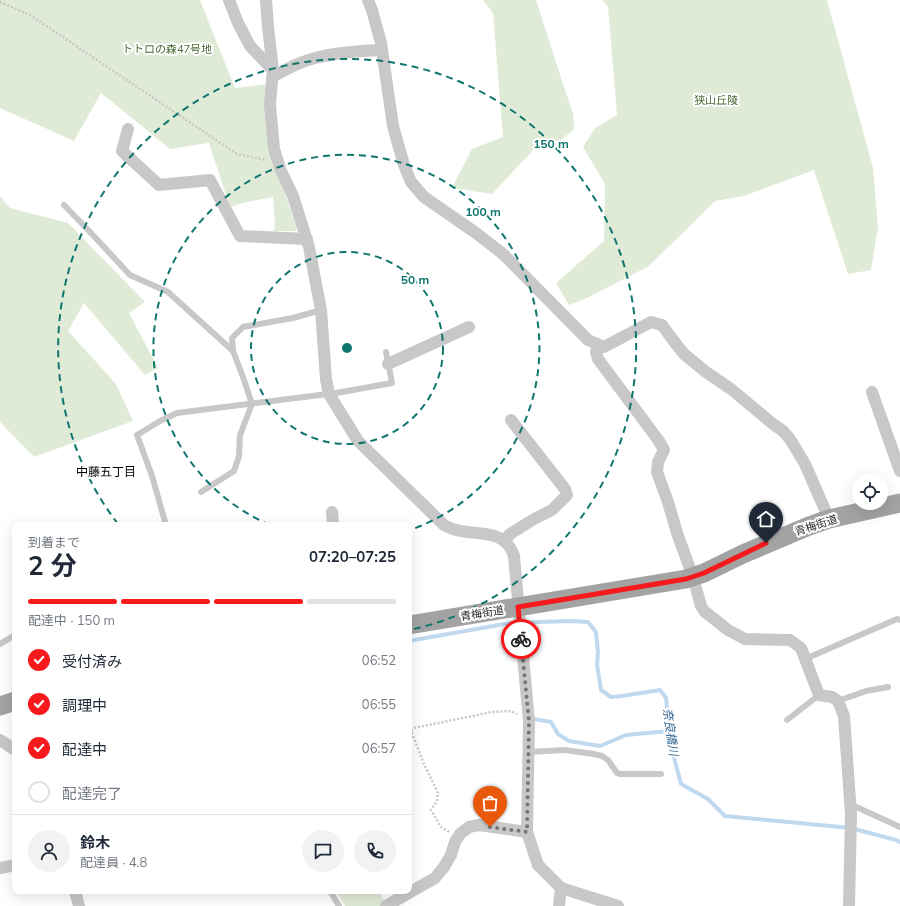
<!DOCTYPE html>
<html lang="ja">
<meta charset="utf-8">
<style>
body{margin:0;font-family:Mulish,"Noto Sans JP",sans-serif;background:#f2f2f3;color:#1f2937;height:100vh;display:flex;flex-direction:column;font-size:15px;white-space:nowrap}
*{box-sizing:border-box;margin:0}
p{font-size:13px;color:#747a83}
.icon{flex:none;width:22px;height:22px;fill:none;stroke:currentColor;stroke-width:2;stroke-linecap:round;stroke-linejoin:round}
.map{position:relative;flex:1;overflow:hidden}
.details{position:absolute;left:12px;top:522px;width:400px;height:372px;display:flex;flex-direction:column;background:#fff;border-radius:8px;box-shadow:0 4px 16px #0002}
.details>*{flex:none}
.buttons{position:absolute;left:852px;top:474px;display:grid;gap:8px}
.buttons a{display:grid;place-items:center;width:36px;height:36px;border-radius:50%;background:#fff;box-shadow:0 4px 16px #0002;font-size:20px}
.pin{position:absolute;display:grid;place-items:center;width:34px;height:34px;color:#fff;margin:-41px -17px;border-radius:50% 50% 50% 0;rotate:-45deg;box-shadow:0 0 4px #0007}
.pin .icon{rotate:45deg}
.courier{position:absolute;display:grid;place-items:center;width:40px;height:40px;margin:-20px;border:3px solid #f7191c;border-radius:50%;background:#fff;color:#222;box-shadow:0 1px 5px #0007}
.overview em{font-style:normal;font-weight:700}
.overview div{display:flex;flex-direction:column-reverse}
.overview{display:flex;align-items:center;justify-content:space-between;height:68px;padding:0 16px}
h1{font-size:26px;font-weight:700;line-height:30px}
.bar{display:grid;grid-template-columns:repeat(4,1fr);gap:6px 4px;align-content:center;height:48px;padding:0 16px}
.bar i{height:5px;border-radius:3px;background:#e0e1e3}
.bar .current{background:#f7191c}
.bar p{grid-column:span 4}
.line{display:flex;align-items:center;gap:10px;padding:0 16px;border-top:1px solid #e0e1e3}
.line div{flex:1}
.round{display:grid;place-items:center;flex:none;width:42px;height:42px;border-radius:21px;background:#f2f2f3}
ol{padding:0 16px;list-style:none}
li{display:flex;align-items:center;gap:12px;height:44px}
li p{margin-inline-start:auto}
li .icon{padding:4px;border-radius:50%;background:#f7191c;color:#fff;stroke-width:4}
li:last-child{color:#747a83}
li i{width:22px;height:22px;border:2px solid #e0e1e3;border-radius:50%}
.map>svg:first-child{display:block}
.green{fill:#e0ebd7}
.lines{fill:none;stroke-linecap:round;stroke-linejoin:round}
.stream{stroke:#c0d9ee;stroke-width:4}
.path{stroke:#c8c8c8;stroke-width:2.5;stroke-dasharray:2 2;stroke-linecap:butt}
.service{stroke:#c8c8c8;stroke-width:6}
.minor{stroke:#c8c8c8;stroke-width:12}
.primary{stroke:#a3a3a3;stroke-width:19}
.done{stroke:#757575;stroke-width:4;stroke-dasharray:0 7.2}
.route{stroke:#f7191c;stroke-width:5}
.ring{fill:none;stroke:#0f766e;stroke-width:2;stroke-dasharray:7 5}
.labels{text-anchor:middle;dominant-baseline:central;stroke-width:4;stroke-linejoin:round;paint-order:stroke}
.park-label{font-size:11px;fill:#4b6b35;stroke:#fff}
.street-label{font-size:11px;fill:#2b2b2b;stroke:#fff}
.neighbourhood-label{font-size:12px;fill:#000;stroke:#fff}
.water-label{font-size:12px;font-style:italic;fill:#326894;stroke:#fff}
.centre{fill:#0f766e;stroke:#fff;stroke-width:2}
.ring-label{font-size:12px;text-anchor:middle;font-weight:bold;fill:#0f766e;stroke:#fff;stroke-width:4;stroke-linejoin:round;paint-order:stroke}
</style>
<div class="map">
<svg width="900" height="906" viewBox="0 0 900 906">
<rect width="100%" height="100%" fill="#fff"/>
<!-- green -->
<g class="green">
<path d="M 0,0 L 200,0 L 235,88 L 268,84 L 269,149 L 272,163 L 282,188 L 286,196 L 297,230 L 296,231 L 273,231 L 275,227 L 273,197 L 242,203 L 230,207 L 209,143 L 170,149 L 101,93 L 74,141 L 0,108 Z"/>
<path d="M 483,0 L 536,0 L 564,87 L 573,113 L 574,130 L 559,141 L 536,147 L 492,194 L 452,188 L 472,149 L 503,137 L 493,13 Z"/>
<path d="M 602,0 L 827,0 L 873,168 L 878,227 L 871,270 L 848,274 L 814,170 L 744,196 L 715,201 L 649,266 L 585,299 L 569,305 L 556,283 L 604,241 L 605,184 L 583,147 L 595,128 L 617,115 L 608,6 Z"/>
<path d="M 0,196 L 10,208 L 68,223 L 145,302 L 129,313 L 158,368 L 145,375 L 84,303 L 68,331 L 116,384 L 133,421 L 34,457 L 0,422 Z"/>
<path d="M 336,891 L 379,891 L 386,905 L 384,906 L 345,906 Z"/>
</g>
<g class="lines">
<!-- stream -->
<g class="stream">
<path d="M 409,641 L 510,623 L 570,621 L 588,622 L 596,632 L 598,652 L 597,665 L 601,690 L 611,697 L 622,696 L 660,690 L 666,698 L 671,746 L 681,784 L 708,799 L 725,816 L 851,828 L 896,840 L 900,842"/>
<path d="M 534,719 L 551,722 L 558,734 L 569,741 L 600,746 L 626,735 L 669,731"/>
</g>
<!-- path -->
<g class="path">
<path d="M 0,2 L 30,15 L 237,154 L 266,160"/>
<path d="M 449,832 L 441,827 L 431,810 L 437,801 L 438,793 L 424,764 L 411,731 L 414,728 L 492,712 L 511,711 L 517,714"/>
</g>
<!-- service -->
<g class="service">
<path d="M 64,205 L 91,233 L 130,275 L 168,292 L 233,351"/>
<path d="M 201,492 L 234,471 L 239,456 L 240,435 L 252,404 L 243,377 L 233,351 L 232,338 L 243,327 L 293,318 L 321,310"/>
<path d="M 166,525 L 152,476 L 137,435 L 160,421 L 177,413 L 336,393 L 392,383 L 386,352"/>
<path d="M 0,644 L 15,635"/>
<path d="M 805,659 L 897,619 L 900,620"/>
<path d="M 838,701 L 866,691 L 888,687"/>
<path d="M 787,720 L 819,695"/>
<path d="M 528,752 L 565,750 L 594,754 L 602,756 L 608,760 L 617,773 L 621,774 L 661,774"/>
<path d="M 850,804 L 900,827"/>
<path d="M 330,891 L 339,906"/>
</g>
<!-- minor -->
<g class="minor">
<path d="M 229,0 L 238,23 L 250,46 L 273,70"/>
<path d="M 266,0 L 268,27 L 273,70 L 270,105 L 274,149 L 281,171 L 293,196 L 309,247 L 321,310 L 326,379 L 329,394 L 358,441 L 444,525 C 468,540 503,523 514,556 L 529,722 L 527,832 L 538,865 L 561,888 L 618,906"/>
<path d="M 368,0 L 372,10 L 381,43 L 393,126 L 404,165 L 411,182 L 424,197 L 476,233 L 503,254 L 588,340 L 604,347 L 651,322 L 662,325 L 673,340 L 684,354 L 706,372 L 731,389 L 773,424 L 783,431 L 790,439 L 805,464 L 829,519"/>
<path d="M 272,77 C 281,72 290,67 300,63 C 324,53 356,51 382,50"/>
<path d="M 128,129 L 122,151 L 159,185 L 210,180 L 240,236 L 307,239"/>
<path d="M 598,345 L 596,352 L 598,359 L 659,441 L 664,450 L 658,462 L 657,472 L 668,502 L 677,533 L 693,577 L 701,606 L 704,611 L 728,630 L 745,639 L 790,640 L 801,648 L 819,695 L 832,697 L 838,701 L 844,716 L 851,814 L 849,906"/>
<path d="M 388,364 L 469,327"/>
<path d="M 872,392 L 900,471"/>
<path d="M 332,512 L 333,525"/>
<path d="M 504,541 L 510,534 L 534,519 L 552,510 L 567,495 L 565,489 L 511,420"/>
<path d="M 0,740 L 15,750"/>
<path d="M 0,868 L 15,865"/>
<path d="M 75,891 L 79,906"/>
<path d="M 386,906 L 435,878 L 444,867 L 451,855 L 455,842 L 460,834 L 469,827 L 479,825 L 527,832"/>
<path d="M 559,906 L 561,888"/>
</g>
<!-- primary -->
<g class="primary">
<path d="M 409,625 L 686,579 L 704,573 L 743,554 L 809,526 L 829,519 L 900,503"/>
<path d="M 0,706 L 15,701"/>
</g>
</g>
<g class="lines">
<!-- done -->
<path class="done" d="M 490,827 L 527,832 L 529,722 L 521,639"/>
<!-- route -->
<path class="route" d="M 521,639 L 518,607 L 686,579 L 704,573 L 766,543"/>
</g>
<!-- distance rings -->
<g class="ring">
<circle cx="347" cy="348" r="96"/>
<path d="M270 525A193 193 0 1 1 410 530"/>
<path d="M118 524A289 289 0 1 1 410 630"/>
</g>
<g class="labels">
<!-- park labels -->
<g class="park-label">
<text x="167" y="49">トトロの森47号地</text>
<text x="716" y="100">狭山丘陵</text>
</g>
<!-- street labels -->
<g class="street-label">
<text transform="translate(816 525) rotate(-18)">青梅街道</text>
<text transform="translate(482 613) rotate(-9)">青梅街道</text>
</g>
<!-- neighbourhood labels -->
<g class="neighbourhood-label">
<text x="106" y="471">中藤五丁目</text>
</g>
<!-- water labels -->
<g class="water-label">
<text transform="translate(671 732) rotate(82)">奈良橋川</text>
</g>
</g>
<circle cx="347" cy="348" r="6" class="centre"/>
<g class="ring-label">
<text x="551" y="148">150 m</text>
<text x="483" y="216">100 m</text>
<text x="415" y="284">50 m</text>
</g>
</svg>
<div class="buttons">
<a><svg class="icon" aria-label="locate" viewBox="0 0 24 24"><circle cx="12" cy="12" r="6"/><path d="M12 2v4M12 18v4M2 12h4M18 12h4"/></svg></a>
</div>
<div class="pin" style="left:490px;top:827px;background:#ea580c"><svg class="icon" aria-label="bag" viewBox="0 0 24 24"><path d="M5 8h14l-1 12H6zM9 8a3 3 0 0 1 6 0"/></svg></div>
<div class="pin" style="left:766px;top:543px;background:#1f2937"><svg class="icon" aria-label="home" viewBox="0 0 24 24"><path d="M3 11l9-7 9 7M6 9v11h12V9"/></svg></div>
<div class="courier" style="left:521px;top:639px"><svg class="icon" aria-label="bike" viewBox="0 0 24 24"><circle cx="6" cy="16" r="4"/><circle cx="18" cy="16" r="4"/><path d="M6 16l4-8h5l3 8M10 8l3 8H6M13 5h3"/></svg></div>
<section class="details">
<div class="overview"><div><h1>2 分</h1><p>到着まで</p></div><em>07:20–07:25</em></div>
<div class="bar"><i class="current"></i><i class="current"></i><i class="current"></i><i></i><p>配達中 · 150 m</p></div>
<ol>
<li><svg class="icon" aria-label="check" viewBox="0 0 24 24"><path d="M5 12l5 5 9-10"/></svg>受付済み<p>06:52</p></li>
<li><svg class="icon" aria-label="check" viewBox="0 0 24 24"><path d="M5 12l5 5 9-10"/></svg>調理中<p>06:55</p></li>
<li><svg class="icon" aria-label="check" viewBox="0 0 24 24"><path d="M5 12l5 5 9-10"/></svg>配達中<p>06:57</p></li>
<li><i></i>配達完了</li>
</ol>
<div class="line" style="height:72px"><a class="round"><svg class="icon" aria-label="person" viewBox="0 0 24 24"><circle cx="12" cy="8" r="4"/><path d="M4 21q1-7 8-7t8 7"/></svg></a><div><b>鈴木</b><p>配達員 · 4.8</p></div><a class="round"><svg class="icon" aria-label="chat" viewBox="0 0 24 24"><path d="M4 5h16v11H9l-5 4z"/></svg></a><a class="round"><svg class="icon" aria-label="phone" viewBox="0 0 24 24"><path d="M5 4h4l2 5-3 2q2 4 5 5l2-3 5 2v4C11 20 4 13 5 4z"/></svg></a></div>
</section>
</div>
